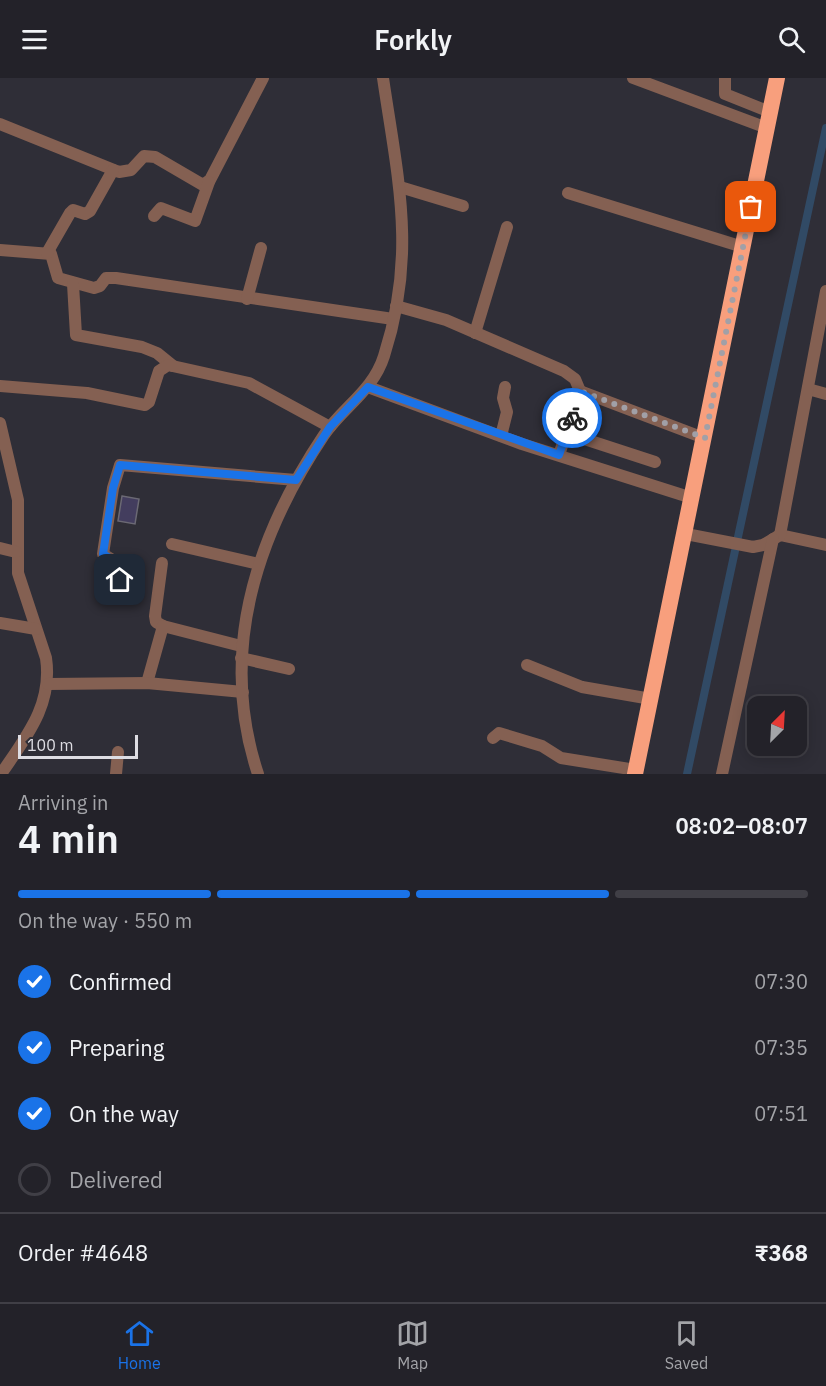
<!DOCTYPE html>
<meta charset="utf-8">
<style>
body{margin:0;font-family:"IBM Plex Sans",sans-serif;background:#2b2a31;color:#f1f3f6;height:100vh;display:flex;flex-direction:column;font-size:22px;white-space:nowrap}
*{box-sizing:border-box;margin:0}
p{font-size:20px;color:#a3a4a8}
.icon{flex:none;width:33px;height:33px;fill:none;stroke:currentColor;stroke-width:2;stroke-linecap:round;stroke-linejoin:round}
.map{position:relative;height:696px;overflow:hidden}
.details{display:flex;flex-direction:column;background:#232229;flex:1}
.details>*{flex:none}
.needle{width:39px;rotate:24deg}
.tools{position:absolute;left:747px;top:618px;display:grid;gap:12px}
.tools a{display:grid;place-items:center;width:60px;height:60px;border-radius:12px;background:#232229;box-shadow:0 3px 15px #0003,0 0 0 2px #403f46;font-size:30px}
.scale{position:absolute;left:18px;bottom:15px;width:120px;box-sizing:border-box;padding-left:6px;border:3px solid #dedde3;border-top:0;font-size:16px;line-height:21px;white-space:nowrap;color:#dedde3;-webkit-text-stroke:4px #2f2e37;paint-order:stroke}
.pin{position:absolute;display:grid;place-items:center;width:51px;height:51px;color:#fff;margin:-26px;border-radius:12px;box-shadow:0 3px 9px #0006}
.courier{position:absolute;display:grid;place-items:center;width:60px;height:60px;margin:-30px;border:4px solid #1a73e8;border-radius:50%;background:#fff;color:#222;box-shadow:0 2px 8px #0007}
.overview em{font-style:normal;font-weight:600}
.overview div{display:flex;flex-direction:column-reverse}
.overview{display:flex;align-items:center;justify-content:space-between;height:102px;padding:0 18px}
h1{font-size:39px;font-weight:600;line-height:45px}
.bar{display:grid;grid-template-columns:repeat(4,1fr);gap:9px 6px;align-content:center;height:72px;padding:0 18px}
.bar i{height:8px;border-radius:4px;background:#403f46}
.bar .current{background:#1a73e8}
.bar p{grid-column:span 4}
.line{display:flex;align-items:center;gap:15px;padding:0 18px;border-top:2px solid #403f46}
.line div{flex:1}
ol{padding:0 18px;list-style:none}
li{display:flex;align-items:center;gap:18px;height:66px}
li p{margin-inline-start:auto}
li .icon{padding:6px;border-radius:50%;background:#1a73e8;color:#fff;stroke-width:4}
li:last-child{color:#a3a4a8}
li i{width:33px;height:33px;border:3px solid #403f46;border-radius:50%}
header{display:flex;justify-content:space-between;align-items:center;height:78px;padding:0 18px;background:#232229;font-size:27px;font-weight:600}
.tab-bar{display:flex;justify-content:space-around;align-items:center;height:84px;border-top:2px solid #403f46;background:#232229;font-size:16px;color:#a3a4a8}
.tab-bar a{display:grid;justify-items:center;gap:3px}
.tab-bar .current{color:#1a73e8}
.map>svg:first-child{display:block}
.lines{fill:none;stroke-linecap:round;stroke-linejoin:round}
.canal{stroke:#314a65;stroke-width:8}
.building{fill:#433d5e;stroke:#6b6974;stroke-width:1.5}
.minor{stroke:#846052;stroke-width:12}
.highway{stroke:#f89f7d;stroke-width:16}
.done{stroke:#a1a0a7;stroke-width:6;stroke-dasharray:0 10.8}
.route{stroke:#1a73e8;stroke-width:8}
</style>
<header><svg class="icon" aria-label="menu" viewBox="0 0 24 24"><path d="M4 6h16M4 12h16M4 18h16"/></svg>Forkly<svg class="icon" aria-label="search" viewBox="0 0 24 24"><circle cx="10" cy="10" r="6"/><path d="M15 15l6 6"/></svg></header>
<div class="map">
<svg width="826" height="696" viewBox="0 0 826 696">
<rect width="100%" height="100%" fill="#2f2e37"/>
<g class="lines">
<!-- canal -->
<path class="canal" d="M 687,696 L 826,50"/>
</g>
<!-- building -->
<path class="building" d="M 122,418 L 139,421 L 135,446 L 118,443 Z"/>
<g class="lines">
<!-- minor -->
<g class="minor">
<path d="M 633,0 L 767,50"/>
<path d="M 725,0 L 725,16 L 770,34"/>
<path d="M 0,46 L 119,94 L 131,92 L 144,78 L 155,79 L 203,107 L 210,102 L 263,0"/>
<path d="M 400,109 L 463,128"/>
<path d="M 568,115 L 743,169"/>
<path d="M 154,138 L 161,130 L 195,143 L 209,104"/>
<path d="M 0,172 L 51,176 L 58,200 L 94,210 L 100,208 L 106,200 L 116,200 L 393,241"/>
<path d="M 47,175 L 70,135 L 73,132 L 85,136 L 90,133 L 113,92"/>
<path d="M 73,206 L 76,257 L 142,269 L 157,275 L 173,288"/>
<path d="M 247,221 L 261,170"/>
<path d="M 396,228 L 446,242 L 564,293 L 575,301 L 580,313 L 559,377"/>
<path d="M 475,255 L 507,149"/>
<path d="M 0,308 L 87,315 L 145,327 L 149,324 L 159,293 L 168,287 L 249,305 L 330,349"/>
<path d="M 368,309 L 522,366 L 692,420"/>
<path d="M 808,311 L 826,316"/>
<path d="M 580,313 L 704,360"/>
<path d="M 0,345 L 18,422 L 18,495 L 46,580 C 53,627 26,659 1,696"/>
<path d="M 566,355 L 655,384"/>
<path d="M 501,358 L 507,334 L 503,320 L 505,309"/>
<path d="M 686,456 L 753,469 L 763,467 L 780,457 L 826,467"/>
<path d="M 780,457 L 826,213"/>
<path d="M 172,466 L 259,486"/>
<path d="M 0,470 L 16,474"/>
<path d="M 162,485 L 155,538 L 156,544 L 163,548"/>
<path d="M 120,503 L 116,484 L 103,476 L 113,410 L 120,387 L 296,402"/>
<path d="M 0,545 L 36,551"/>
<path d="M 241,580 L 289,591"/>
<path d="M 527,587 L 582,609 L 651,621"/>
<path d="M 147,605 L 163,548 L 241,568"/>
<path d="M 48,606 L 147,605 L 243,614"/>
<path d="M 493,660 L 499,655 L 542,668 L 561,680 L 636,692"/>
<path d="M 116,696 L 118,674"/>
<path d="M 258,696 C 218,575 255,460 324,357 C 343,329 373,313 384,278 C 417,176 398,102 383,0"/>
<path d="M 722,696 L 773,461"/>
</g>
<!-- highway -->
<path class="highway" d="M 635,696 L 777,0"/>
</g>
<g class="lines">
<!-- done -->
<path class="done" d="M 572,340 L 580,313 L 705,360 L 751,129"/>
<!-- route -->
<path class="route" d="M 120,502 L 116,484 L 103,476 L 113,410 L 120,387 L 296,402 L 330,349 L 368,309 L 559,377 L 572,340"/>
</g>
</svg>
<div class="tools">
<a><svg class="needle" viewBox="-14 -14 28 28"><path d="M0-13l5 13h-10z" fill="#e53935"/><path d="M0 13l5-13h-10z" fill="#a3a4a8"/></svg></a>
</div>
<div class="scale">100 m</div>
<div class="pin" style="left:751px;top:129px;background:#ea580c"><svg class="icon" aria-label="bag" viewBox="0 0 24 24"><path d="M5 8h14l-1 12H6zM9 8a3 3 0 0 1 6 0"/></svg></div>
<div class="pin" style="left:120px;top:502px;background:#1f2937"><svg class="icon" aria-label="home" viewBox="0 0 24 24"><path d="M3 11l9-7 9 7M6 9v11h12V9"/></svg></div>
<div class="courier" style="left:572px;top:340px"><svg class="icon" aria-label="bike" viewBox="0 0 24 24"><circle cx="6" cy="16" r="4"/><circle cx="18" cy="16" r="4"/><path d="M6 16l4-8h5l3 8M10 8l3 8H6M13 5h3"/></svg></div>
</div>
<section class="details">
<div class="overview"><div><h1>4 min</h1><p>Arriving in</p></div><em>08:02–08:07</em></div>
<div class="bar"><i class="current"></i><i class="current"></i><i class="current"></i><i></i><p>On the way · 550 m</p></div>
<ol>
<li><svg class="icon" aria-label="check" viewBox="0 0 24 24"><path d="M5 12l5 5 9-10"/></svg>Confirmed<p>07:30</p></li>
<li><svg class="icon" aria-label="check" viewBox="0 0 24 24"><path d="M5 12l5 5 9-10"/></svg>Preparing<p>07:35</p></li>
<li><svg class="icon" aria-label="check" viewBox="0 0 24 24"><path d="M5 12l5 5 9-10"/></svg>On the way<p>07:51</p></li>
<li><i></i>Delivered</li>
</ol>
<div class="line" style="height:78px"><div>Order #4648</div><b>₹368</b></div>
</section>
<nav class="tab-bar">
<a class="current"><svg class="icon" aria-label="home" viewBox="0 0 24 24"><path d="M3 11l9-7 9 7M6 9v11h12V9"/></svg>Home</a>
<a><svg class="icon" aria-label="map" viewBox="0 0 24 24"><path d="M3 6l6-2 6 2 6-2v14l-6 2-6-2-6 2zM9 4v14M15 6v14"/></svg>Map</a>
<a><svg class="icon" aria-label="saved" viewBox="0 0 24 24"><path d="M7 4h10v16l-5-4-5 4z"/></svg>Saved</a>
</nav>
